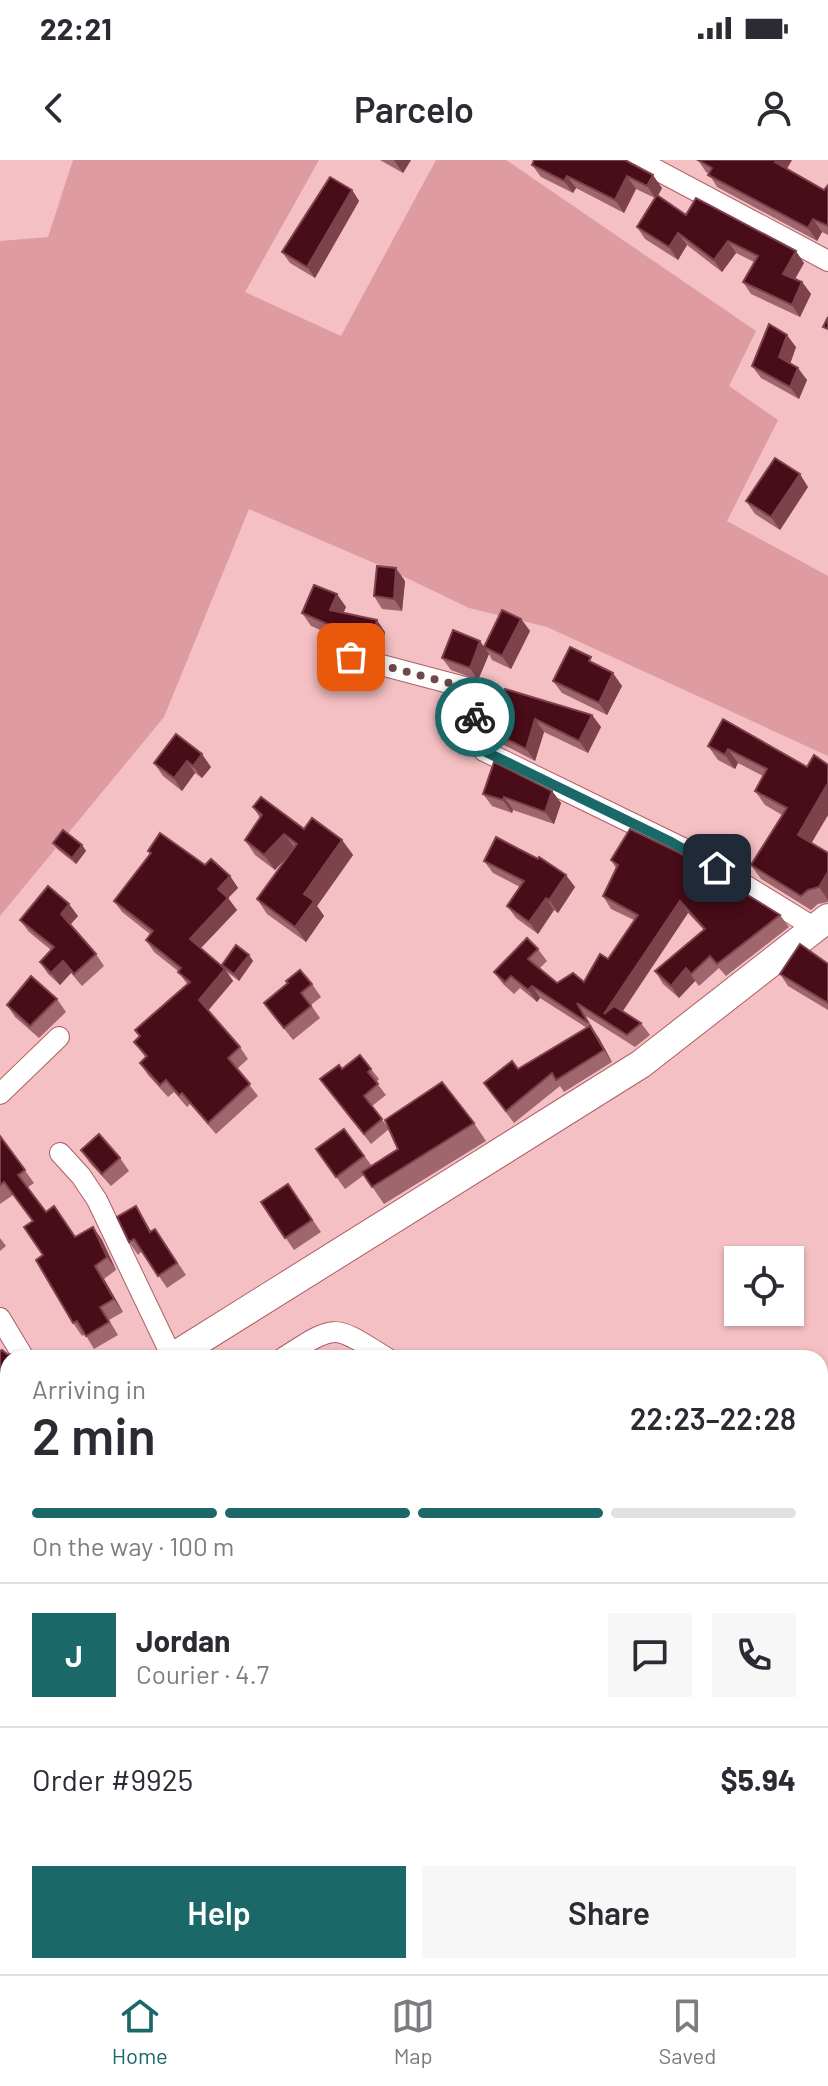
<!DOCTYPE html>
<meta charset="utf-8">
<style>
body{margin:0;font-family:Barlow,sans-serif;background:#f7f7f7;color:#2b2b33;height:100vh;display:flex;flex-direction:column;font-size:30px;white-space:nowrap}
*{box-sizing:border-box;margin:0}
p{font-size:26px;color:#7c7c81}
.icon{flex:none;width:44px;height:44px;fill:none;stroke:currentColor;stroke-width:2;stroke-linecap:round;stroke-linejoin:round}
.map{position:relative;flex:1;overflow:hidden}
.panel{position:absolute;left:0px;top:1190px;width:828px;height:624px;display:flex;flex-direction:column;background:#fff;border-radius:24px 24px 0 0;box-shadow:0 2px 6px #0004}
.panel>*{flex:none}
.controls{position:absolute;left:724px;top:1086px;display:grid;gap:16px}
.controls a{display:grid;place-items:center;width:80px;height:80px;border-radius:0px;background:#fff;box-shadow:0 2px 6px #0004;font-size:40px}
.pin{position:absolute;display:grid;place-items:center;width:68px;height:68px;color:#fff;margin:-34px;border-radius:16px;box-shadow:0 4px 12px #0006}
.courier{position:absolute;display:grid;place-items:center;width:80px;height:80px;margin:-40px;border:6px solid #1a6867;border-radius:50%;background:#fff;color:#222;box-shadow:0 2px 10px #0007}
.head em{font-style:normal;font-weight:600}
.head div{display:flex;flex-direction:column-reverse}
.head{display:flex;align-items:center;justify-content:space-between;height:136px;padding:0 32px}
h1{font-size:52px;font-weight:600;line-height:60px}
.bar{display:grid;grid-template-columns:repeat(4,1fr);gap:12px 8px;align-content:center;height:96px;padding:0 32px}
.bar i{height:10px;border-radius:6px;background:#e1e1e2}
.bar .active{background:#1a6867}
.bar p{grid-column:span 4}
.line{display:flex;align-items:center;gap:20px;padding:0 32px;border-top:2px solid #e1e1e2}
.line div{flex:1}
.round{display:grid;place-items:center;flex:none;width:84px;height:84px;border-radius:0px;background:#f7f7f7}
.action{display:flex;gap:16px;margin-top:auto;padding:16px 32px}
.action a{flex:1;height:92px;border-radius:0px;background:#1a6867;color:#fff;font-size:32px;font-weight:600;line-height:92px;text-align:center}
.action a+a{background:#f7f7f7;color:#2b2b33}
.status{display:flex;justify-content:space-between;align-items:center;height:56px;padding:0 40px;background:#fff;direction:ltr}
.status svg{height:22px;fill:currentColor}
header{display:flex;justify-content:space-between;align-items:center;height:104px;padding:0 32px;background:#fff;font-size:36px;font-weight:600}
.dock{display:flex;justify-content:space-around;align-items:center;height:112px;border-top:2px solid #e1e1e2;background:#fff;font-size:22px;color:#7c7c81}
.dock a{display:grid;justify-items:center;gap:4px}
.dock .active{color:#1a6867}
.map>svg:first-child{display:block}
.green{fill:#de9ba0}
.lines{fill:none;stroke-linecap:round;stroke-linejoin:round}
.street-casing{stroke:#ad5e67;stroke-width:22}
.secondary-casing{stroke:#ad5e67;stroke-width:30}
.street{stroke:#fff;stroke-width:20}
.secondary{stroke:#fff;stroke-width:28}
.wall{fill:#9f666e}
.shaded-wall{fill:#7d424c}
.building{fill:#490c19;stroke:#7d424c;stroke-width:2}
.done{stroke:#6e484d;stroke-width:8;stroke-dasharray:0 14.4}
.route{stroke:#1a6867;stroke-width:10}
</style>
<div class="status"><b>22:21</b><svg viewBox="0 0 49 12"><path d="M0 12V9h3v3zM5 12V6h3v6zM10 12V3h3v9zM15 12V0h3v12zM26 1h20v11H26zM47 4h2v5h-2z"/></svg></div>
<header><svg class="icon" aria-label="back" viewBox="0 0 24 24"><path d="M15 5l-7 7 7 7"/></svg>Parcelo<svg class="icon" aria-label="person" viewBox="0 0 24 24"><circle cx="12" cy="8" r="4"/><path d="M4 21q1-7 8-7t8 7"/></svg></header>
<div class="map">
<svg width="828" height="1814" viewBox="0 0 828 1814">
<rect width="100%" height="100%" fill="#f5c0c3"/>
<!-- green -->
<path class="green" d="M 73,0 L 319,0 L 245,132 L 341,176 L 436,0 L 506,0 L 756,171 L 729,226 L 778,260 L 727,361 L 828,416 L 828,596 L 547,467 L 469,448 L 388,409 L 249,349 L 164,557 L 0,756 L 0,81 L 48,77 Z"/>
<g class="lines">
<!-- street casing -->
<g class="street-casing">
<g id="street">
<path d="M 638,0 L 828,101"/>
<path d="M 351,497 L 468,528 L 477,540 L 473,579 L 484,591 L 693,693 L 815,768"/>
<path d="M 0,934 L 59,877"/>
<path d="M 60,993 L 81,1016 L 97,1040 L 172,1197"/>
<path d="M 0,1158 L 24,1198"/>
<path d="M 283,1198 C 337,1163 332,1164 387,1198"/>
<path d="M 820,1510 L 828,1510"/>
<path d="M 0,1545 L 8,1553"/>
<path d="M 820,1637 L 828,1639"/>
<path d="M 0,1680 L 8,1674"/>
<path d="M 369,1806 L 391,1814"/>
</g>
</g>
<!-- secondary casing -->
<g class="secondary-casing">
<g id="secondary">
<path d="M 171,1198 L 641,904 L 828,758"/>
<path d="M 0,1286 L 8,1283"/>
</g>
</g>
<!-- street -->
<use href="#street" class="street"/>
<!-- secondary -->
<use href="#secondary" class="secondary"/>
</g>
<!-- wall -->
<g class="wall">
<path d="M 380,0 L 411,0 L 403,13 Z"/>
<path d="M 625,0 L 662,28 L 658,36 L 686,55 L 804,103 L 795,119 L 802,122 L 811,134 L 800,157 L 751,134 L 743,122 L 754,102 L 736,93 L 722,112 L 687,85 L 678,100 L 645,79 L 637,67 L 655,38 L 636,29 L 624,53 L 576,28 L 573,33 L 541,17 L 532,5 Z"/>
<path d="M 698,0 L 787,9 L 824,30 L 828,25 L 828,75 L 822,72 L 817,81 L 717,27 L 709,14 L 706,12 Z"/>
<path d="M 352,30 L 359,41 L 315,118 L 290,103 L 282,92 Z"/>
<path d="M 796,187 L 790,203 L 807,220 L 799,239 L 761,218 L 752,206 Z"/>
<path d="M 808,327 L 780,370 L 755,354 L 746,341 Z"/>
<path d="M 405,421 L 402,451 L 382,449 L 374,436 Z"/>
<path d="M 346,447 L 343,453 L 385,472 L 381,492 L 355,485 L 311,466 L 302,453 Z"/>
<path d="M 521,459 L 530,471 L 511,509 L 492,500 L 489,494 L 478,520 L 451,510 L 442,498 L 484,486 Z"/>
<path d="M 596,504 L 622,526 L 607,555 L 562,533 L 553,521 Z"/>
<path d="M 505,529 L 592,555 L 601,567 L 588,593 L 544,572 L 535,601 L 502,584 L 493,572 Z"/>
<path d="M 723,559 L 807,607 L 828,605 L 828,655 L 811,683 L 828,693 L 828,742 L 818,744 L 811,750 L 761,719 L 751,705 L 782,655 L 765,645 L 755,631 L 763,616 L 738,603 L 735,609 L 718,600 L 708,586 Z"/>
<path d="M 176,574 L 211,607 L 202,618 L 195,613 L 182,631 L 163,616 L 154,603 Z"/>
<path d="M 552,631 L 561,643 L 554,664 L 513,650 L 512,653 L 492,646 L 483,634 Z"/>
<path d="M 253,647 L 304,669 L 342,680 L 353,695 L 317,746 L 324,756 L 306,782 L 267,754 L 257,739 L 289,695 L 275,710 L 255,695 L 245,680 L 260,658 Z"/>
<path d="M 53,683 L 82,685 L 86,691 L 76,704 L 57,689 Z"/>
<path d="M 148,691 L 205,705 L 230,716 L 238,728 L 228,738 L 237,750 L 201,788 L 224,808 L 222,805 L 249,795 L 253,801 L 239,821 L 227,812 L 233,821 L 208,850 L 240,887 L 248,899 L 237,909 L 258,936 L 216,974 L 190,944 L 187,947 L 174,932 L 168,937 L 148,915 L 140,903 L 146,898 L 134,882 L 140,877 L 135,870 L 187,824 L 178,811 L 154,792 L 146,780 L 150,774 L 122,752 L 114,741 L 150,694 Z"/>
<path d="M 611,700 L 780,755 L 789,767 L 726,816 L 719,808 L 699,826 L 695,821 L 679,838 L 663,824 L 655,811 L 704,770 L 688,753 L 623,851 L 641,863 L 650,875 L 635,887 L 586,856 L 612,902 L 564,932 L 560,926 L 514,963 L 484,923 L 518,909 L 587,868 L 540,838 L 537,842 L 520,828 L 514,834 L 503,824 L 494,812 L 538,789 L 547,801 L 539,809 L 557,823 L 584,822 L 608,799 L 634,760 L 611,749 L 603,736 L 616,708 Z"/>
<path d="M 484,701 L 575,727 L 558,753 L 554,750 L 538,774 L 516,758 L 507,746 L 520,727 L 493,713 Z"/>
<path d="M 78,756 L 70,765 L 96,794 L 104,806 L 82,826 L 71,813 L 60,825 L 48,814 L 40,802 L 51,790 L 29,772 L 20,760 Z"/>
<path d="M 828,804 L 828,850 L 788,826 L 780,814 Z"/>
<path d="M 312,824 L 321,837 L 311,845 L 320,858 L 293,880 L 264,843 Z"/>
<path d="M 57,839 L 66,852 L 39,878 L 15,857 L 7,845 Z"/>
<path d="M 342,909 L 371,909 L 379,919 L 376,922 L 386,935 L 372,946 L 389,969 L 474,963 L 486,981 L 384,1044 L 364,1015 L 345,1029 L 316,989 L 344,969 L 372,1006 L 398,989 L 389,969 L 371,984 L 320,919 Z"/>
<path d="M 0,976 L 34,1023 L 27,1028 L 46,1052 L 75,1077 L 93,1067 L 102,1080 L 116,1110 L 104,1119 L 123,1152 L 109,1160 L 118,1175 L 94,1189 L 85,1174 L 82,1176 L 73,1163 L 43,1095 L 33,1061 L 13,1035 L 0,1044 Z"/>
<path d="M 81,990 L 120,998 L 129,1011 L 111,1026 L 90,1003 Z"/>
<path d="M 288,1024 L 321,1072 L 294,1090 L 261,1042 Z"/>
<path d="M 136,1046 L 151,1071 L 155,1069 L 186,1115 L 167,1128 L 142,1091 L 138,1095 L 129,1082 Z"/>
<path d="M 0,1078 L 6,1086 L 0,1091 Z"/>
<path d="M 0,1191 L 7,1194 L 8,1198 L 8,1260 L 3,1263 L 0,1259 Z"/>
<path d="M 828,1693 L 828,1717 L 820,1712 L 820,1701 Z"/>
</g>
<!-- shaded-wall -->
<g class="shaded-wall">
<path d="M 394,0 L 411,0 L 403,13 Z"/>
<path d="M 776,0 L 792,0 L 784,14 L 775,2 Z"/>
<path d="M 653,15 L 662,28 L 656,39 L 647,26 Z"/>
<path d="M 567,16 L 576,28 L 573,33 L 564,21 Z"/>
<path d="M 627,16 L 636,29 L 624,53 L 615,40 Z"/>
<path d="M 352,30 L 359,41 L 315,118 L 307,107 Z"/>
<path d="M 813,59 L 822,72 L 817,81 L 808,68 Z"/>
<path d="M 678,73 L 687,85 L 678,100 L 669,87 Z"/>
<path d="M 728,81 L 736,93 L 722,112 L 714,100 Z"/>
<path d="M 796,91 L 804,103 L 791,126 L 783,114 Z"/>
<path d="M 802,122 L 811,134 L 800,157 L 792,145 Z"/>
<path d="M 787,175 L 796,187 L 788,210 L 779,197 Z"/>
<path d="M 798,208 L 807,220 L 799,239 L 790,227 Z"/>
<path d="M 800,314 L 808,327 L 780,370 L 771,357 Z"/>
<path d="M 396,408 L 405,421 L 402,451 L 394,439 Z"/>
<path d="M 337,434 L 346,447 L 339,463 L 330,450 Z"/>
<path d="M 521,459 L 530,471 L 511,509 L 502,496 Z"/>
<path d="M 377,460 L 385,472 L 381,492 L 373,479 Z"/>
<path d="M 480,481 L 489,494 L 478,520 L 470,508 Z"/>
<path d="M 613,513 L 622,526 L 607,555 L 599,543 Z"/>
<path d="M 592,555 L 601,567 L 588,593 L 579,581 Z"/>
<path d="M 535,559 L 544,572 L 535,601 L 526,589 Z"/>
<path d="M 728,589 L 738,603 L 735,609 L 725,595 Z"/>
<path d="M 202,594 L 211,607 L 202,618 L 193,606 Z"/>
<path d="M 187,601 L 195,613 L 182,631 L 174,618 Z"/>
<path d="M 828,623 L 828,655 L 808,689 L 798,675 Z"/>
<path d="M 552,631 L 561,643 L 554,664 L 545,652 Z"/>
<path d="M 504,637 L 513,650 L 512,653 L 503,640 Z"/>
<path d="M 284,674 L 295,688 L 275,710 L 264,695 Z"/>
<path d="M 342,680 L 353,695 L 317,746 L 324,756 L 306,782 L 295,767 L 304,734 Z"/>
<path d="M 82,685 L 86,691 L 76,704 L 72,698 Z"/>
<path d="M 828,712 L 828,740 L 819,727 Z"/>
<path d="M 566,715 L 575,727 L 558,753 L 549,740 Z"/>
<path d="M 230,716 L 238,728 L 226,740 L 218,729 Z"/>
<path d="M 228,738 L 237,750 L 198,791 L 190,779 Z"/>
<path d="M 546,738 L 554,750 L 538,774 L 529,762 Z"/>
<path d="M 680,741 L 688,753 L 612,867 L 604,854 Z"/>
<path d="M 69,744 L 78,756 L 69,766 L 61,754 Z"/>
<path d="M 249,795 L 253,801 L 239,821 L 234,814 Z"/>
<path d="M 63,801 L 71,813 L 60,825 L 51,813 Z"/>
<path d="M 686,808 L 695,821 L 679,838 L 671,826 Z"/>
<path d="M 225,809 L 233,821 L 207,852 L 199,840 Z"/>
<path d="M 532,826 L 540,838 L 537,842 L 528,830 Z"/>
<path d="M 590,866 L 599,878 L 612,902 L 604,890 Z"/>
<path d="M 93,1067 L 102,1080 L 116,1110 L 107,1097 Z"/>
<path d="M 95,1106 L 104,1119 L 123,1152 L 114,1139 Z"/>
</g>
<!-- building -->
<g class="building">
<path d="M 534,0 L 625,0 L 653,15 L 647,26 L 627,16 L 615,40 L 567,16 L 564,21 L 532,5 Z"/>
<path d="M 698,0 L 776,0 L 775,2 L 824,30 L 828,25 L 828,66 L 813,59 L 808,68 L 708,15 L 712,8 Z"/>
<path d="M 330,17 L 352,30 L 307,107 L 282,92 Z"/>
<path d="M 657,35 L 686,55 L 696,38 L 796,91 L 783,114 L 802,122 L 792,145 L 743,122 L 758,96 L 728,81 L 714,100 L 678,73 L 669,87 L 637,67 Z"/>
<path d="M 828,157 L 828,169 L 823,167 Z"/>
<path d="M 769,164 L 787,175 L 779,197 L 798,208 L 790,227 L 752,206 Z"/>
<path d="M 775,298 L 800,314 L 771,357 L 746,341 Z"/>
<path d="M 377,406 L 396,408 L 394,439 L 374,436 Z"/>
<path d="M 314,425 L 337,434 L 330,450 L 377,460 L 373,479 L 346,472 L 302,453 Z"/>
<path d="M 502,450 L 521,459 L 502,496 L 484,487 Z"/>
<path d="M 453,470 L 480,481 L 470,508 L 442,498 Z"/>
<path d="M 570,487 L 591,497 L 589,501 L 613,513 L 599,543 L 553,521 Z"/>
<path d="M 505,529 L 592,555 L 579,581 L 535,559 L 526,589 L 493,572 Z"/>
<path d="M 723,559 L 807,607 L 814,595 L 828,605 L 828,623 L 798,675 L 828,693 L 828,712 L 819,727 L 808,730 L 801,736 L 751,705 L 787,648 L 755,631 L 767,609 L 728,589 L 725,595 L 708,586 Z"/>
<path d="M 176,574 L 202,594 L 193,606 L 187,601 L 174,618 L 154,603 Z"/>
<path d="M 494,602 L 552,631 L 545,652 L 504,637 L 503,640 L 483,634 Z"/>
<path d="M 261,637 L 304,669 L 312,658 L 342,680 L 304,734 L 314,741 L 295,767 L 257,739 L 297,684 L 284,674 L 264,695 L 245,680 L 262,655 L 253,647 Z"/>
<path d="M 630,669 L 678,692 L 780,755 L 717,804 L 710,796 L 691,814 L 686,808 L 671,826 L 655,811 L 705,769 L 680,741 L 604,854 L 614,846 L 641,863 L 627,875 L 577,843 L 588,863 L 532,826 L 528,830 L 511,816 L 505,822 L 494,812 L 527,778 L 538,789 L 528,799 L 557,823 L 573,813 L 584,822 L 600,794 L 608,799 L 638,755 L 603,736 L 618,705 L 611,700 Z"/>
<path d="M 63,670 L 82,685 L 72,698 L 53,683 Z"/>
<path d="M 160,673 L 205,705 L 211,699 L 230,716 L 218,729 L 228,738 L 190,779 L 225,809 L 199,840 L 240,887 L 228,898 L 250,924 L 208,963 L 182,933 L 179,935 L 166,920 L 160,925 L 140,903 L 147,896 L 134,882 L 140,876 L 135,870 L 190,822 L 178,812 L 181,808 L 146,780 L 153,771 L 114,741 L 151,693 L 148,691 Z"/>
<path d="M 496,677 L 538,699 L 539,697 L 566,715 L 549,740 L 546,738 L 529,762 L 507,746 L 524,721 L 484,701 Z"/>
<path d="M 48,726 L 69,744 L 61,754 L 96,794 L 74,814 L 63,801 L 51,813 L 40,802 L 54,787 L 20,760 Z"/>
<path d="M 800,784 L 828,804 L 828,843 L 780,814 Z"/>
<path d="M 236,785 L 249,795 L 234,814 L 222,805 Z"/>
<path d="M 300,810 L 312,824 L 301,833 L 311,846 L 284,868 L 264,843 L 288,823 L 286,821 Z"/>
<path d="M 31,816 L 57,839 L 30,866 L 7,845 Z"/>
<path d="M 590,866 L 604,890 L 556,920 L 552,913 L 506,951 L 484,923 L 512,901 L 518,909 Z"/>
<path d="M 360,895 L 371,909 L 368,912 L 378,924 L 364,936 L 382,959 L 364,974 L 320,919 L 339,905 L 342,909 Z"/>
<path d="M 442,922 L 474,963 L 372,1027 L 362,1012 L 398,989 L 385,960 Z"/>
<path d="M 344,969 L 364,996 L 336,1017 L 316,989 Z"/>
<path d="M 99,974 L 120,998 L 102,1014 L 81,990 Z"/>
<path d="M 0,976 L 25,1010 L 18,1015 L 46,1052 L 54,1046 L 75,1077 L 93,1067 L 107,1097 L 95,1106 L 114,1139 L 100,1147 L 109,1162 L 86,1176 L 77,1161 L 73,1163 L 36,1100 L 43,1095 L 24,1067 L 33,1061 L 4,1022 L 0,1025 Z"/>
<path d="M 288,1024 L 312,1060 L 285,1078 L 261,1042 Z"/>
<path d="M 136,1046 L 150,1072 L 155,1069 L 177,1103 L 158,1116 L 134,1079 L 129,1082 L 117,1057 Z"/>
<path d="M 2,1190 L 7,1194 L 15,1195 L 17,1198 L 8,1198 L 8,1238 L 0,1243 L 0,1191 Z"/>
<path d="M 825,1691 L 828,1693 L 828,1713 L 820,1709 L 820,1701 Z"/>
<path d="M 240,1806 L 268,1806 L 287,1812 L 287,1814 L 237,1814 Z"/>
</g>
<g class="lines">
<!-- done -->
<path class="done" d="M 351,497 L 468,528 L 477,540 L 475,557"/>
<!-- route -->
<path class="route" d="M 475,557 L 473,579 L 484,591 L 671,682 L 717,708"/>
</g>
</svg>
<div class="controls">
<a><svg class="icon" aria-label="locate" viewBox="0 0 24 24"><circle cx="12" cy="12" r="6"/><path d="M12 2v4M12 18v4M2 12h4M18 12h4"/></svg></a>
</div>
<div class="pin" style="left:351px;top:497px;background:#ea580c"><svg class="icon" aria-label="bag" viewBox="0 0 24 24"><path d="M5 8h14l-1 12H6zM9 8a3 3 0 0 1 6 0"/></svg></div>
<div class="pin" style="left:717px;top:708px;background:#1f2937"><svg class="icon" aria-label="home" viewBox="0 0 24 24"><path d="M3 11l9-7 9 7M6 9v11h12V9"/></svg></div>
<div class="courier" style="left:475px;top:557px"><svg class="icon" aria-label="bike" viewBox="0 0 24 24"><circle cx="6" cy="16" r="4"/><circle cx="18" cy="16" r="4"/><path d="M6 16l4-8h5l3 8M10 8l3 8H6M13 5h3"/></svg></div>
<section class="panel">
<div class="head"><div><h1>2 min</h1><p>Arriving in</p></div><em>22:23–22:28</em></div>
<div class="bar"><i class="active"></i><i class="active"></i><i class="active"></i><i></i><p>On the way · 100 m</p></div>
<div class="line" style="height:144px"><b class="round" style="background:#1a6867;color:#fff">J</b><div><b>Jordan</b><p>Courier · 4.7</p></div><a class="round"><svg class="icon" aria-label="chat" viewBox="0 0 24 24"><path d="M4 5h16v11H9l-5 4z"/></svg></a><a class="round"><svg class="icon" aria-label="phone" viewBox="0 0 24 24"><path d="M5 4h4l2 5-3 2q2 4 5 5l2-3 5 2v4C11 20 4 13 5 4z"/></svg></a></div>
<div class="line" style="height:104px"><div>Order #9925</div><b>$5.94</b></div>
<div class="action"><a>Help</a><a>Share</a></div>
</section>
</div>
<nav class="dock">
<a class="active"><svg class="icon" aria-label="home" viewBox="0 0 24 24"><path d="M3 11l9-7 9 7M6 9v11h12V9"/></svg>Home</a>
<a><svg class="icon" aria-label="map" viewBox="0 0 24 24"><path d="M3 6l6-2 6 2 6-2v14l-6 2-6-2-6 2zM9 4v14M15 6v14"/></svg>Map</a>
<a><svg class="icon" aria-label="saved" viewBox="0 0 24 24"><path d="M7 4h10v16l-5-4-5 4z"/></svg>Saved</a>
</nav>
